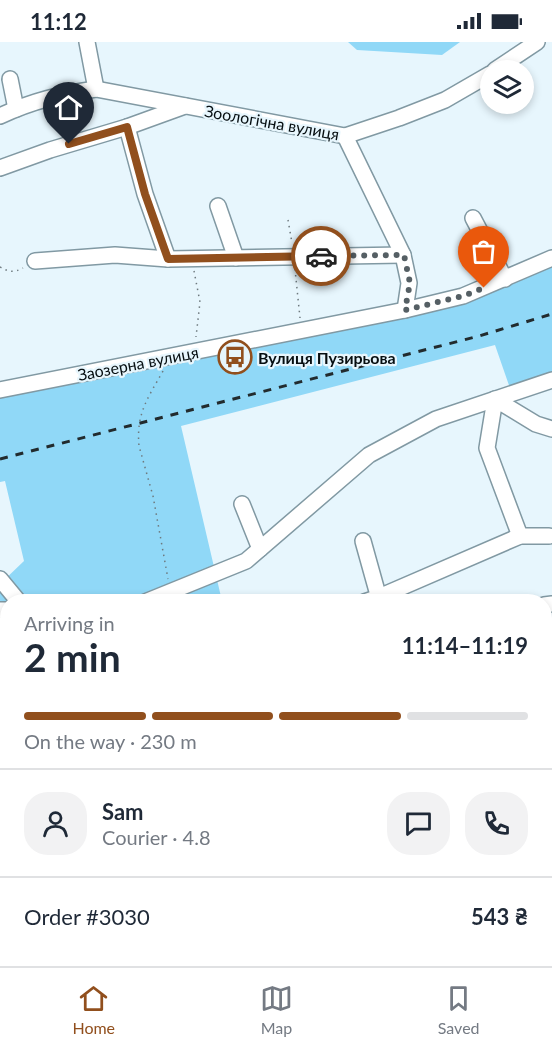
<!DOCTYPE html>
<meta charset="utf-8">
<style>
body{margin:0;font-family:Lato,sans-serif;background:#f2f2f3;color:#1f2937;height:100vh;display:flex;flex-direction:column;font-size:22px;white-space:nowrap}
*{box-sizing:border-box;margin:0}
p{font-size:20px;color:#747a83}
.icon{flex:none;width:33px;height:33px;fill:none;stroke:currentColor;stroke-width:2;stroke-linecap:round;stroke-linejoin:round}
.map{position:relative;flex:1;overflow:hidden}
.side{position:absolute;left:0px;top:552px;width:552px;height:372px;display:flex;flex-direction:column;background:#fff;border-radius:24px 24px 0 0;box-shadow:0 3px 9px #0003}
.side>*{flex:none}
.fabs{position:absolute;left:480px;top:18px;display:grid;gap:12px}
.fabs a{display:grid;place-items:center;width:54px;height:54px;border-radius:50%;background:#fff;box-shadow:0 3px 9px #0003;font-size:30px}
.pin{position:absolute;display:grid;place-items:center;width:51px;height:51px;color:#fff;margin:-62px -26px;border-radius:50% 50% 50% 0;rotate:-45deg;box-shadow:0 0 6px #0007}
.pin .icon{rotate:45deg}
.courier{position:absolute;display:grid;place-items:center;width:60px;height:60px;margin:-30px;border:4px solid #914f1d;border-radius:50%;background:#fff;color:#222;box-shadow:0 2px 8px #0007}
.headline em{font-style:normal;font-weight:700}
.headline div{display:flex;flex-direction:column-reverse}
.headline{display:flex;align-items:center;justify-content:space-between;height:102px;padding:0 24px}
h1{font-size:39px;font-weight:700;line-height:45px}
.bar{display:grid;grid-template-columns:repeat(4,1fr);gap:9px 6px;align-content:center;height:72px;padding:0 24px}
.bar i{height:8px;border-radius:4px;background:#e0e1e3}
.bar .on{background:#914f1d}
.bar p{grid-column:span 4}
.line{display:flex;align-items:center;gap:15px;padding:0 24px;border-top:2px solid #e0e1e3}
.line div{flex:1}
.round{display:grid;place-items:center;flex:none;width:63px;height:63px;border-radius:24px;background:#f2f2f3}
.status{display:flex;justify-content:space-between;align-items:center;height:42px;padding:0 30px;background:#fff;direction:ltr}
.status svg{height:16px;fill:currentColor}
.dock{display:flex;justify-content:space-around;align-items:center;height:84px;border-top:2px solid #e0e1e3;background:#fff;font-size:16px;color:#747a83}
.dock a{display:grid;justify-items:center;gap:3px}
.dock .on{color:#914f1d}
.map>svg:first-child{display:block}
.green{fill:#90d8f7}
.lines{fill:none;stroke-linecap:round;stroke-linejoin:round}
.minor-casing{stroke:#8199a3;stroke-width:18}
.path{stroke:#6e797e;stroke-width:1.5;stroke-dasharray:1.5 4.5;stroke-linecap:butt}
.minor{stroke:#fff;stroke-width:15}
.rail{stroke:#222b2e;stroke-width:3;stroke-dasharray:8 8;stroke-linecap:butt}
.done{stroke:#555f64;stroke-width:6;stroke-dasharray:0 10.8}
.route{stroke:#914f1d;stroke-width:8}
.labels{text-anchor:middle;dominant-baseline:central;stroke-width:4.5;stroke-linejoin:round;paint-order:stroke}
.street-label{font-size:16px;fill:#060e11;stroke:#e7f6fd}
.poi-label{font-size:16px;font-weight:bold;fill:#060e11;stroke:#e7f6fd;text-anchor:start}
</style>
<div class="status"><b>11:12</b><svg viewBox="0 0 49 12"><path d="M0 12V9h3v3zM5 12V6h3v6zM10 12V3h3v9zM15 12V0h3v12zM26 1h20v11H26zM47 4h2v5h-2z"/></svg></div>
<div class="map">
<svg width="552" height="924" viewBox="0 0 552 924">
<rect width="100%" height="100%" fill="#e7f6fd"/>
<!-- green -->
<g class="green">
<path d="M 348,0 L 460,0 L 442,13 L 357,8 Z"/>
<path d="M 552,216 L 552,335 L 511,349 L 495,303 L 181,384 L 222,559 L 8,560 L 7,661 L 0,656 L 0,542 L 24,519 L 5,439 L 0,440 L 0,348 L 405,268 Z"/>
</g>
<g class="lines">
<!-- minor casing -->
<g class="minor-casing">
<g id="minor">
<path d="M 87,0 L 96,47"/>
<path d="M 495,28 L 537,0"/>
<path d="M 10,37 L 16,67"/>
<path d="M 0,74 C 32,59 61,52 96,47 L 345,94 L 399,76 L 445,58 L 490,32"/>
<path d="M 127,85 L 145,152 L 168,217"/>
<path d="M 345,94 L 403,213 L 409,241 L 405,268"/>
<path d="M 0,126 L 50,108 L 127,85 L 185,64"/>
<path d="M 218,164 L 236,216"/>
<path d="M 473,176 L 505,237"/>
<path d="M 35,219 L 115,213 L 168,217 L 403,213"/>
<path d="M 0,348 L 405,268 L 463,254 L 552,216"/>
<path d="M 242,462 L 260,507"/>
<path d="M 520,494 L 487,406 L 495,357 L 536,382 L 552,387"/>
<path d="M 363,499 L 380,560"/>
<path d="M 0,537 L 19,560"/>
<path d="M 145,560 L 246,519 L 369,413 L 436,377 L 552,338"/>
<path d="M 364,560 L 379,555 L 520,494 L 549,494"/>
<path d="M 544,563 L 552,562"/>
<path d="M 0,568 L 8,568"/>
<path d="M 0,662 L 8,668"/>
<path d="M 54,916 L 64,924"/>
<path d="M 0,922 L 8,912"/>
<path d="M 143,924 L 148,916"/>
</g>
</g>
<!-- path -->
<g class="path">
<path d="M 288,178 L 292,201"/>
<path d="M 0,225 C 9,230 14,231 23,226"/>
<path d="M 295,227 L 300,276"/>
<path d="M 194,229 L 200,260 L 196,295"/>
<path d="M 163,329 C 148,356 136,371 139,404 L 153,454 L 168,537"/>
</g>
<!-- minor -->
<use href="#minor" class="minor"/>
<!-- rail -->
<path class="rail" d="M 0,417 L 479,294 L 552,272"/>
</g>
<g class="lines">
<!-- done -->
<path class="done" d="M 321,214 L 404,213 L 410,241 L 405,268 L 463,254 L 484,246"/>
<!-- route -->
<path class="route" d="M 69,102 L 127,85 L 145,152 L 168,217 L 321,214"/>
</g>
<!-- icons -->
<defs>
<g id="bus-ring" transform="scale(1.725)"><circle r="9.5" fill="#e7f6fd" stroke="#914f1d" stroke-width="1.5"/><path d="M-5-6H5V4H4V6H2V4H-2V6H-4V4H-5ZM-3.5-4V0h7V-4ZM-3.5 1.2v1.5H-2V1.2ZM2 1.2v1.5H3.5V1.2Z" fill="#914f1d"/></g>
</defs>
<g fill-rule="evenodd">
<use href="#bus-ring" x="235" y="315"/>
</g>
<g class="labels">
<!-- street labels -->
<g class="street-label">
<text transform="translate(272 80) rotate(10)">Зоологічна вулиця</text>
<text transform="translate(138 321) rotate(-11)">Заозерна вулиця</text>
</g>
<!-- poi labels -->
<g class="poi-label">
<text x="258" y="315">Вулиця Пузирьова</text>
</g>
</g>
</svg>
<div class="fabs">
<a><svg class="icon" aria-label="layers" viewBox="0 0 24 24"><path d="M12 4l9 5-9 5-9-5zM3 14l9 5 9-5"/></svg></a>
</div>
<div class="pin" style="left:484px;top:246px;background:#ea580c"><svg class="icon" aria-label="bag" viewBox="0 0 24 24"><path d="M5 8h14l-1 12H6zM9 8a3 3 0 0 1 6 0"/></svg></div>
<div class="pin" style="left:69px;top:102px;background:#1f2937"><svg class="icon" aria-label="home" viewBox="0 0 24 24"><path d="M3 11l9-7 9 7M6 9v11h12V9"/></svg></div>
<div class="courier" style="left:321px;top:214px"><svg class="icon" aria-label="car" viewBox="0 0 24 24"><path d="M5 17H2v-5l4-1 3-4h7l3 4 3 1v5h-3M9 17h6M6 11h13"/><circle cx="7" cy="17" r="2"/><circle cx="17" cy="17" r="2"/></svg></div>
<section class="side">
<div class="headline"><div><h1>2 min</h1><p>Arriving in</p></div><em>11:14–11:19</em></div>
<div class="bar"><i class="on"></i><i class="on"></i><i class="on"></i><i></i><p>On the way · 230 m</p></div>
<div class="line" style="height:108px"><a class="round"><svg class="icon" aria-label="person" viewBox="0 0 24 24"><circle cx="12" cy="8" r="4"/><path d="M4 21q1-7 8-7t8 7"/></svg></a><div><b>Sam</b><p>Courier · 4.8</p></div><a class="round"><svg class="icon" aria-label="chat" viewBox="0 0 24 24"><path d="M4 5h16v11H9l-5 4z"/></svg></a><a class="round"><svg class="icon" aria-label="phone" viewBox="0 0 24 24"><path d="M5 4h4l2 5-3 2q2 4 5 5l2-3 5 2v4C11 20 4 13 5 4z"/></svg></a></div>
<div class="line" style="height:78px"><div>Order #3030</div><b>543 ₴</b></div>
</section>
</div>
<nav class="dock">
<a class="on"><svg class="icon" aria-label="home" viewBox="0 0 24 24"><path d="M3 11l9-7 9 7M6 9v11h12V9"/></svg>Home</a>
<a><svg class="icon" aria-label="map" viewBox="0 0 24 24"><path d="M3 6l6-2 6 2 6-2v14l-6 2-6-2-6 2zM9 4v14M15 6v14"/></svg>Map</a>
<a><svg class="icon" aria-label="saved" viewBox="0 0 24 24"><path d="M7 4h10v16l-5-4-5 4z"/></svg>Saved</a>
</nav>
